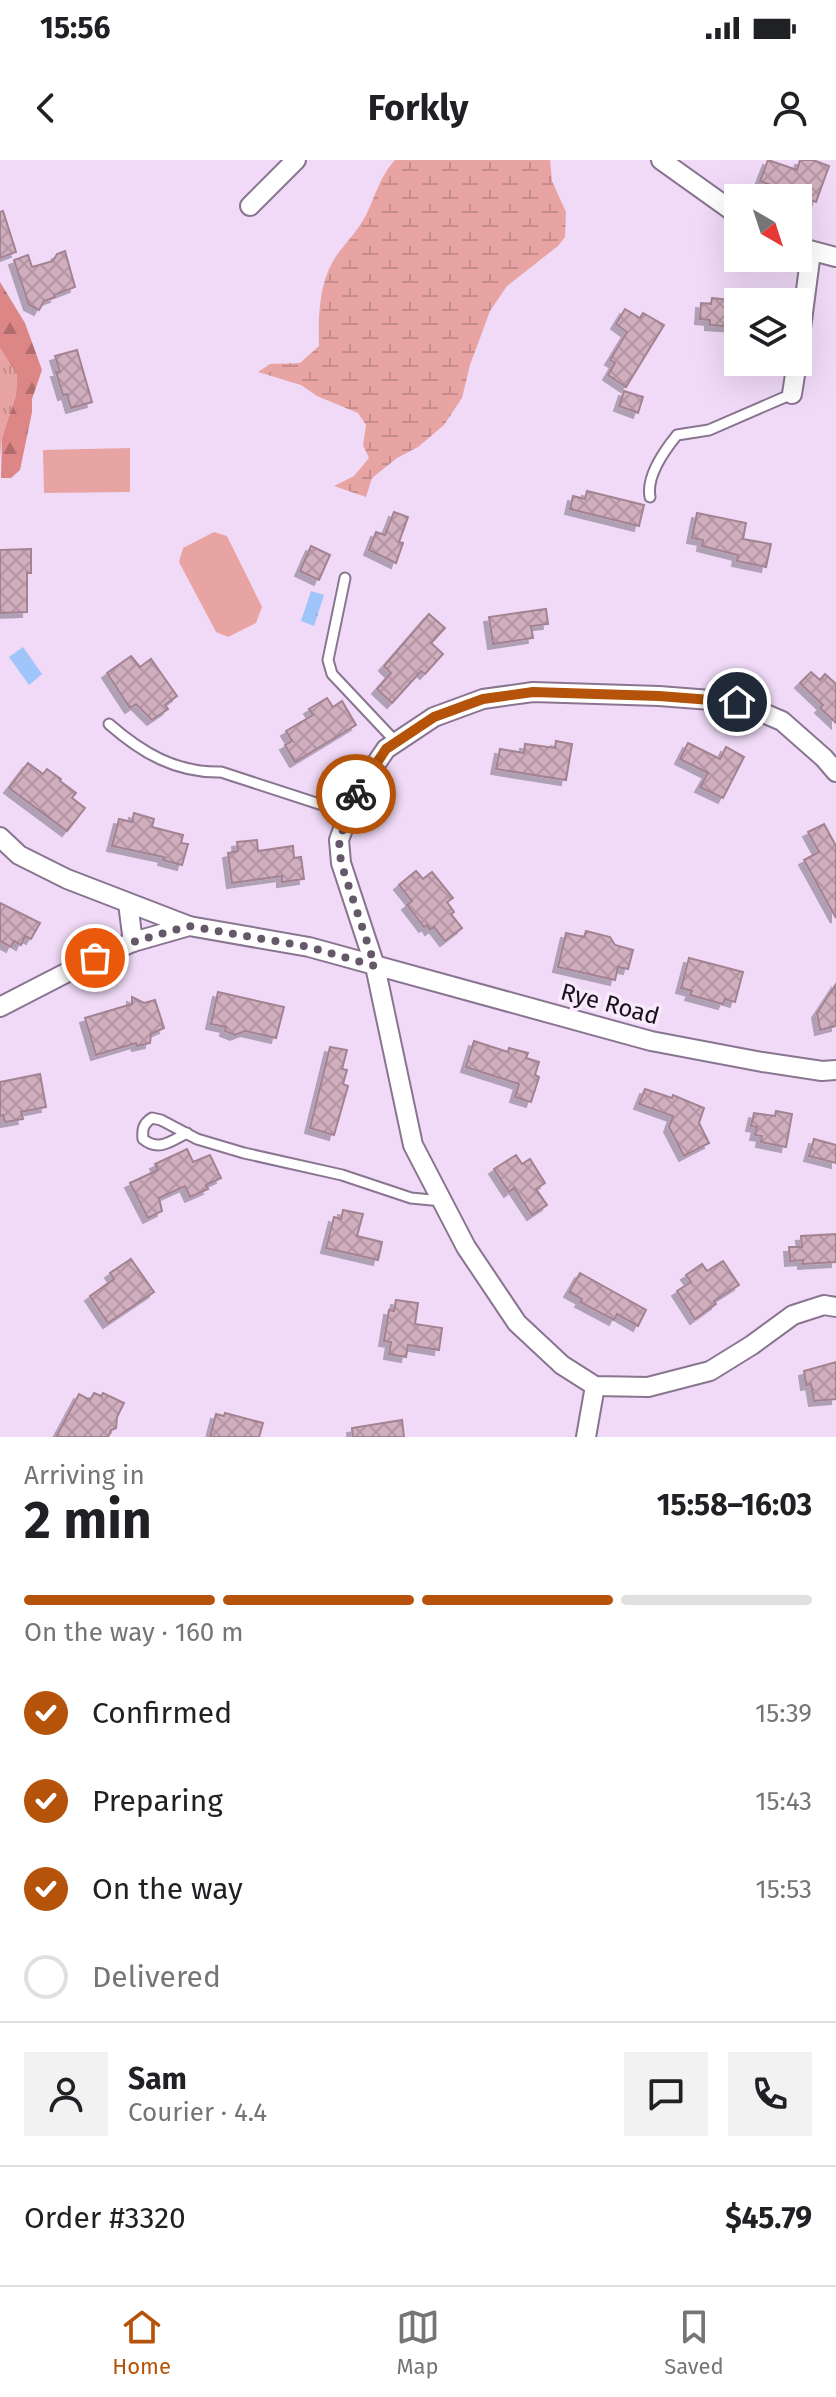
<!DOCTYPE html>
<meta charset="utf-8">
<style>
body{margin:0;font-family:"Fira Sans",sans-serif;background:#f2f2f2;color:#202124;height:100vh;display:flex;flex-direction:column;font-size:30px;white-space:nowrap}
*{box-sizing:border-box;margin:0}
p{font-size:26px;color:#757577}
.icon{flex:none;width:44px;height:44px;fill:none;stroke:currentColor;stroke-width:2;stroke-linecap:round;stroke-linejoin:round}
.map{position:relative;height:1277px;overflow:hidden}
.details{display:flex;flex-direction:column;background:#fff;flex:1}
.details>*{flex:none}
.needle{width:52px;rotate:141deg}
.fabs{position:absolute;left:724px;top:24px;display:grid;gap:16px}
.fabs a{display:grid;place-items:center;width:88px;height:88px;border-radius:0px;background:#fff;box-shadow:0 8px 32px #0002;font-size:40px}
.pin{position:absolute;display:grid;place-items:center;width:68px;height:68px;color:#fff;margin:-34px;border:4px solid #fff;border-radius:50%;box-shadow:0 2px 8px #0007}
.courier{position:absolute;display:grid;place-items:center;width:80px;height:80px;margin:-40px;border:6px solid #b45309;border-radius:50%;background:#fff;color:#222;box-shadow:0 2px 10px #0007}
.head em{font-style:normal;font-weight:700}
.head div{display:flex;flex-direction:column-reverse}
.head{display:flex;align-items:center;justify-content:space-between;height:136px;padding:0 24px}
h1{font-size:52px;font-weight:700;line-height:60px}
.bar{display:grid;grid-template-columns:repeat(4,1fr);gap:12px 8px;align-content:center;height:96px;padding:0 24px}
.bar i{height:10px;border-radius:6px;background:#e0e0e0}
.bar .on{background:#b45309}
.bar p{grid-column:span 4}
.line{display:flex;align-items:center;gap:20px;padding:0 24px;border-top:2px solid #e0e0e0}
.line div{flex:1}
.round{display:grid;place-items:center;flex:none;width:84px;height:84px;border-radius:0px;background:#f2f2f2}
ol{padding:0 24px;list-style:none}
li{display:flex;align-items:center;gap:24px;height:88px}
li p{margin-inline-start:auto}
li .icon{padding:8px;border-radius:50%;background:#b45309;color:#fff;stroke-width:4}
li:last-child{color:#757577}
li i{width:44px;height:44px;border:4px solid #e0e0e0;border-radius:50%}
.status{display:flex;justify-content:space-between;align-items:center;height:56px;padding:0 40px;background:#fff;direction:ltr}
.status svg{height:22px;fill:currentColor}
header{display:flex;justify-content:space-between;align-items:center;height:104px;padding:0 24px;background:#fff;font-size:36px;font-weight:700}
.tab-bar{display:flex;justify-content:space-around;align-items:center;height:112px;border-top:2px solid #e0e0e0;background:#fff;font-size:22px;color:#757577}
.tab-bar a{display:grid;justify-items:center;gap:4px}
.tab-bar .on{color:#b45309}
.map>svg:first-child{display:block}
.grass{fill:url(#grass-tufts)}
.forest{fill:url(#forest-firs)}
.wetland{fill:url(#wetland-marsh)}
.pitch{fill:#e8a4a3}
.water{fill:url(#water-ripples)}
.building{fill:url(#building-cross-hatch);stroke:#a38291;stroke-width:2;filter:url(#shadow)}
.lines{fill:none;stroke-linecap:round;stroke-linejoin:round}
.lane-casing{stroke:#897590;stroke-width:13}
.street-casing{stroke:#897590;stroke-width:22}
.lane{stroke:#fff;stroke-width:9}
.street{stroke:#fff;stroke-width:18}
.done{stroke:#645869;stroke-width:8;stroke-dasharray:0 14.4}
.route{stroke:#b45309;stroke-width:10}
.labels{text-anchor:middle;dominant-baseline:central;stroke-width:7;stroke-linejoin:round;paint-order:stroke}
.street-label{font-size:24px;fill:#19121c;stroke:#f8eafc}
</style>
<div class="status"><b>15:56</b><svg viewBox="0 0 49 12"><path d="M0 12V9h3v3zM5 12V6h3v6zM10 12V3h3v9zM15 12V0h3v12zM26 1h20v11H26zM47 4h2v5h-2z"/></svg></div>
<header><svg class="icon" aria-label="back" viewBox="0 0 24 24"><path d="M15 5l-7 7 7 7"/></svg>Forkly<svg class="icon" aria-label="person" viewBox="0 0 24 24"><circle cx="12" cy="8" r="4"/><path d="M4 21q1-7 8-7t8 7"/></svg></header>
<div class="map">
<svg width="836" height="1277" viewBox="0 0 836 1277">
<defs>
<pattern id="grass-tufts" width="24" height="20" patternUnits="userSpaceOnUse" patternTransform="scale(2)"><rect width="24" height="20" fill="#e8a4a3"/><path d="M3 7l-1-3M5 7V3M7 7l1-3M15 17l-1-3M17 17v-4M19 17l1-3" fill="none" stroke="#c68c8c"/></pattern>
<pattern id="forest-firs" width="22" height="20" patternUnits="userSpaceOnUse" patternTransform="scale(2)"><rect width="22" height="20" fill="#dc8686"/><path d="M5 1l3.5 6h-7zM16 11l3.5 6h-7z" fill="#b26c6d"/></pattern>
<pattern id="wetland-marsh" width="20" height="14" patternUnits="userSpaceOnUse" patternTransform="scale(2)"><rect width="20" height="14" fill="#e8a4a3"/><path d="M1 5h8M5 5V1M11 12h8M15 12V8" fill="none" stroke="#c68c8c"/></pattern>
<pattern id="water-ripples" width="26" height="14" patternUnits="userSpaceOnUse" patternTransform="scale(2)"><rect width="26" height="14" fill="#9fc5fa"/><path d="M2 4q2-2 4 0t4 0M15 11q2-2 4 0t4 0" fill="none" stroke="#88a8d6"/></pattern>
<pattern id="building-cross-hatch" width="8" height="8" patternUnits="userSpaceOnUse" patternTransform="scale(2)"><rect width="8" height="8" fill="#d1aebe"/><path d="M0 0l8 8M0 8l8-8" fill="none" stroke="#b395a3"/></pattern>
<filter id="shadow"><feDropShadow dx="-5" dy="5" stdDeviation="0" flood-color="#0004"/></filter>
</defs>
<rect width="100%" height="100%" fill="#f0daf7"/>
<!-- grass -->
<path class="grass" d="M 0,188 L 17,213 L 16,235 L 2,278 L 0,297 Z"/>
<!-- forest -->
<path class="forest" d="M 0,122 L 25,163 L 42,210 L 32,239 L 32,252 L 20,310 L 11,318 L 1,318 L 2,278 L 16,235 L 17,214 L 0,188 Z"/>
<!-- wetland -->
<path class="wetland" d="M 395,0 L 550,0 L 552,21 L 566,52 L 565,77 L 558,86 L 507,126 L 490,151 L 470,205 L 462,238 L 444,265 L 418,287 L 397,298 L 372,318 L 366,337 L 334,326 L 354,316 L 369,298 L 363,285 L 366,265 L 358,253 L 317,236 L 301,225 L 258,212 L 270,204 L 300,203 L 319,186 C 318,157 319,120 337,95 C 347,81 357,72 366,55 C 376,35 379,18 395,0 Z"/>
<!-- pitch -->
<g class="pitch">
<path d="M 130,288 L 130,332 L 44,333 L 43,290 Z"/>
<path d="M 214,372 L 227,376 L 262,447 L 256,463 L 228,477 L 216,472 L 179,402 L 183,388 Z"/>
</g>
<!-- water -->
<g class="water">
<path d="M 311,431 L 324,435 L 314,466 L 301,461 Z"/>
<path d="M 23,487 L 42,514 L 29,525 L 9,497 Z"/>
</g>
<!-- building -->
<g class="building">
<path d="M 768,0 L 797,10 L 800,0 L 813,0 L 829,6 L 816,42 L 760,21 Z"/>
<path d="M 3,51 L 16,92 L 0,98 L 0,52 Z"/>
<path d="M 65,91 L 75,127 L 54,135 L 55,137 L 44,141 L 39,150 L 29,145 L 14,100 L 28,95 L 32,107 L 53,101 L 57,94 Z"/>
<path d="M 712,138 L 738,141 L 738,167 L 710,165 L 710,160 L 700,159 L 701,143 L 711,144 Z"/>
<path d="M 625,149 L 640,158 L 643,153 L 664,165 L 626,227 L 608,215 L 615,203 L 610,200 L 627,172 L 616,164 Z"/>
<path d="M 77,190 L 92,242 L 71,248 L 67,234 L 63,235 L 56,212 L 60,212 L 55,196 Z"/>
<path d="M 624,231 L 643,237 L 638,253 L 619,246 Z"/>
<path d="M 587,331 L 644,345 L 639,366 L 570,349 L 573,336 L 585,339 Z"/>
<path d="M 394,352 L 408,357 L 399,382 L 403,383 L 396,403 L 369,390 L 376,372 L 385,375 Z"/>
<path d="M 697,353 L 746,363 L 743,379 L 771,384 L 766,407 L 737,401 L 738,395 L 702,386 L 703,380 L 692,378 Z"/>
<path d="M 311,386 L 330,395 L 319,420 L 300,411 Z"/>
<path d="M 31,389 L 31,413 L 27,413 L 27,452 L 0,453 L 0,390 Z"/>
<path d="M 546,449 L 548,464 L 531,466 L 533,478 L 493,484 L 489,457 Z"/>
<path d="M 429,454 L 445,468 L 431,483 L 443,494 L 425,514 L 421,511 L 392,543 L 377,529 L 391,513 L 384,506 Z"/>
<path d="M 131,496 L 140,507 L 151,499 L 177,536 L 165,545 L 168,549 L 152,560 L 136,544 L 130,548 L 107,513 Z"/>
<path d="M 811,512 L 820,520 L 825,514 L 836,524 L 836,563 L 820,548 L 823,545 L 800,523 Z"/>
<path d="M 327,538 L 333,547 L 342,541 L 356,565 L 295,602 L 285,585 L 292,581 L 286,571 L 313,555 L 309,549 Z"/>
<path d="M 556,581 L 572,584 L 566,620 L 496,609 L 500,589 L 524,593 L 525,584 L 555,588 Z"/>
<path d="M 688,583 L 720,599 L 726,587 L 744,597 L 723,638 L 700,627 L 708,613 L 680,599 Z"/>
<path d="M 28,603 L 43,614 L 47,609 L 61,619 L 60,621 L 76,633 L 72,638 L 85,648 L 67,671 L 9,628 Z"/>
<path d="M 134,653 L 154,659 L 152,667 L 183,675 L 181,683 L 188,684 L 182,705 L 163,700 L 164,697 L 112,686 L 119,659 L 132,662 Z"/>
<path d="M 824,664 L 836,686 L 836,758 L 804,700 L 819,692 L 808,672 Z"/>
<path d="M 257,680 L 258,691 L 293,686 L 294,698 L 301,697 L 304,719 L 282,722 L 282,716 L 232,723 L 228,693 L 238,691 L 237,682 Z"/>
<path d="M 416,711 L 423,719 L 432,712 L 453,738 L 447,742 L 454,752 L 451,754 L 462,768 L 445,781 L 434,767 L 430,770 L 427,765 L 424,767 L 407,745 L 412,741 L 399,725 Z"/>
<path d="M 0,743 L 40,763 L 31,779 L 25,776 L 21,785 L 14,781 L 11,787 L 0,781 Z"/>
<path d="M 586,771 L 610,777 L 615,785 L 633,790 L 628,809 L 618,807 L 615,820 L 558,807 L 566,773 L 584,777 Z"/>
<path d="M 689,798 L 743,812 L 735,842 L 725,839 L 723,844 L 690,835 L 692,831 L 681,828 Z"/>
<path d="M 836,824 L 836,866 L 820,870 L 817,853 Z"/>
<path d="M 218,832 L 284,847 L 276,878 L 245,871 L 235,875 L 225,871 L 226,867 L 211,864 Z"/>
<path d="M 132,837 L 144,843 L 155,840 L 164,868 L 151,874 L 150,883 L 137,886 L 136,883 L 96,895 L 85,858 L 132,844 Z"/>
<path d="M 474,881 L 508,892 L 509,888 L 528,893 L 526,898 L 539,902 L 535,915 L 539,917 L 531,942 L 515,937 L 519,924 L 466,907 Z"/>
<path d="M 330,887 L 347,890 L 342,909 L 347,910 L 343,924 L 348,926 L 334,975 L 310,968 Z"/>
<path d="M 40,914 L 46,947 L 21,952 L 23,959 L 5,962 L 3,955 L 0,956 L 0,922 Z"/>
<path d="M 645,929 L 672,938 L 673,935 L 704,948 L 699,963 L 709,983 L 684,996 L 669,967 L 673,956 L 639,944 Z"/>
<path d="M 776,951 L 792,954 L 786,987 L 761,982 L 762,976 L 755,975 L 757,967 L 751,966 L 754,953 L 775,956 Z"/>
<path d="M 814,979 L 836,985 L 836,1003 L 809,996 Z"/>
<path d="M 187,989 L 193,1002 L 210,995 L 221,1018 L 206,1025 L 208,1029 L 190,1037 L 185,1026 L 159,1038 L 162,1051 L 148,1058 L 130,1023 L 158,1010 L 155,1004 Z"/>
<path d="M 516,995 L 522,1004 L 530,999 L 545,1023 L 536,1029 L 547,1045 L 532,1055 L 514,1028 L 509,1032 L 494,1009 Z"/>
<path d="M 343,1050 L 363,1054 L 357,1076 L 382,1082 L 378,1100 L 326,1088 L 334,1057 L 341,1059 Z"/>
<path d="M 836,1074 L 836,1102 L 803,1104 L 803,1100 L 790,1101 L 789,1087 L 802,1087 L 801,1076 Z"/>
<path d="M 131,1099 L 154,1132 L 108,1163 L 90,1136 L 114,1119 L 110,1113 Z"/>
<path d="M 723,1101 L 739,1125 L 714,1141 L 716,1144 L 695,1159 L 677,1131 L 691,1122 L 686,1115 L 702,1104 L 707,1111 Z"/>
<path d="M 580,1113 L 646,1150 L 638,1166 L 617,1154 L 614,1160 L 580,1142 L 582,1139 L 569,1132 Z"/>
<path d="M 396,1140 L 418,1143 L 415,1164 L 442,1168 L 439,1190 L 408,1185 L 406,1197 L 389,1194 L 391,1182 L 384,1181 L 389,1150 L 394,1151 Z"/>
<path d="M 836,1202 L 836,1239 L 814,1241 L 811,1224 L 806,1225 L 804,1211 Z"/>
<path d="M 94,1233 L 101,1236 L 103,1233 L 124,1243 L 117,1257 L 116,1268 L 111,1270 L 108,1277 L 56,1277 L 79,1234 L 90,1240 Z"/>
<path d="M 225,1253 L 263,1263 L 259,1277 L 210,1277 L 216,1254 L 224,1256 Z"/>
<path d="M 402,1260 L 404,1277 L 353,1277 L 352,1268 Z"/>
</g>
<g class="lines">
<!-- lane casing -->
<g class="lane-casing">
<g id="lane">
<path d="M 650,337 C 646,316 664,291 677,275 L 709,270 L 792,234"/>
<path d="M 345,418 L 328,500 L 332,514 L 396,582"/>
<path d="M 109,564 C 142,593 176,613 221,612 L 347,653"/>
<path d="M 187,973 C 171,981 159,992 143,979 C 142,969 143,964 152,958 L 161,960 L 197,979 L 244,993 L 342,1015 L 411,1038 L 442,1041"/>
</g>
</g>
<!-- street casing -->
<g class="street-casing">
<g id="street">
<path d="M 661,0 L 738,55"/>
<path d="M 250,46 L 296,0"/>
<path d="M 798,87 L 836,97"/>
<path d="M 798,191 L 811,92"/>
<path d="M 792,234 L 797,202"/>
<path d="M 836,612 L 824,598 L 782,561 L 737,542 L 659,536 L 533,532 L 483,539 L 434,557 L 386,589 L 356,633 L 339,680 L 341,703 L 375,806 L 413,985 L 466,1087 L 517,1163 L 562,1205 L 595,1226 L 648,1227 L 710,1211 L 752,1185 L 793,1155 L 824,1145 L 836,1147"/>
<path d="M 0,677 L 19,695 L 67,719 L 189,766"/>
<path d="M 128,743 L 133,782"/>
<path d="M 0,847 L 95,798 L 133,782 L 189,766 L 309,787 L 651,881 L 762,902 L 822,911 L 836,910"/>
<path d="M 586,1277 L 595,1226"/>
</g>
</g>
<!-- lane -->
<use href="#lane" class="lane"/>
<!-- street -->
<use href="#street" class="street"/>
</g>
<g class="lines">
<!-- done -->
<path class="done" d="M 95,798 L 133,782 L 189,766 L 309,787 L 375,806 L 341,703 L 339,680 L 356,634"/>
<!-- route -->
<path class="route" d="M 356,634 L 386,589 L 434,557 L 483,539 L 533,532 L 659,536 L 737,542"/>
</g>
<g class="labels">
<!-- street labels -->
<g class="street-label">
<text transform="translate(610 844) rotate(15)">Rye Road</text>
</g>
</g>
</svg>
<div class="fabs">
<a><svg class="needle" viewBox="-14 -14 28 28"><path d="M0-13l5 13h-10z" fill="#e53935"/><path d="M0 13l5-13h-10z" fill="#757577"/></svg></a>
<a><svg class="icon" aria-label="layers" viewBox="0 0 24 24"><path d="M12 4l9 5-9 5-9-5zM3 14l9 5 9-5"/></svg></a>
</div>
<div class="pin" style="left:95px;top:798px;background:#ea580c"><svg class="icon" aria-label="bag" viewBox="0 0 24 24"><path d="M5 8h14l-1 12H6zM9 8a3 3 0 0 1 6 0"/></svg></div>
<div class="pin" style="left:737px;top:542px;background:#1f2937"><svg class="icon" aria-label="home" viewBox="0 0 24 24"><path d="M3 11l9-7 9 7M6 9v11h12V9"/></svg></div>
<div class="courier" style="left:356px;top:634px"><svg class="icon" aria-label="bike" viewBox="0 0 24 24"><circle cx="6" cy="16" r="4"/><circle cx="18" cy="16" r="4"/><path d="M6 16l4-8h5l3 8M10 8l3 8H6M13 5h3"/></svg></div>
</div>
<section class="details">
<div class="head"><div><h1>2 min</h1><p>Arriving in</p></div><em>15:58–16:03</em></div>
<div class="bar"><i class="on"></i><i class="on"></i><i class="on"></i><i></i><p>On the way · 160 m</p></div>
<ol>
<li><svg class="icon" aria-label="check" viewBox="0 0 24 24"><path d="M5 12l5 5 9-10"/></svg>Confirmed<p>15:39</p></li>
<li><svg class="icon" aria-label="check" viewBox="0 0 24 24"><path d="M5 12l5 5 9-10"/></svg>Preparing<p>15:43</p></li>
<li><svg class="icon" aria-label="check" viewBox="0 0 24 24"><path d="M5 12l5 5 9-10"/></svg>On the way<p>15:53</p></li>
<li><i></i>Delivered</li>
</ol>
<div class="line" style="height:144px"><a class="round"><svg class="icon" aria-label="person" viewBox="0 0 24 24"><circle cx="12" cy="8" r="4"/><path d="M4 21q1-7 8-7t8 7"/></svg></a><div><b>Sam</b><p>Courier · 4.4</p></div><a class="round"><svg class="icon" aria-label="chat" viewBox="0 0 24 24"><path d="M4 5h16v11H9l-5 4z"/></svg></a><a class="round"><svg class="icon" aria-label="phone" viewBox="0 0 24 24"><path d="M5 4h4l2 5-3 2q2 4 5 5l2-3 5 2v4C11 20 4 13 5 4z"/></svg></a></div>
<div class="line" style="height:104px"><div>Order #3320</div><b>$45.79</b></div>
</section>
<nav class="tab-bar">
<a class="on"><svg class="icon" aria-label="home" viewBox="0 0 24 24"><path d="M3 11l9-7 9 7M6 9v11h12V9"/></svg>Home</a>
<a><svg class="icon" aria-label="map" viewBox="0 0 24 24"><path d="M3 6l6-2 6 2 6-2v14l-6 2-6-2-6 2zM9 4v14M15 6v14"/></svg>Map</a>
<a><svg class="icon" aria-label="saved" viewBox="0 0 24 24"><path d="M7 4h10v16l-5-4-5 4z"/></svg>Saved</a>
</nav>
